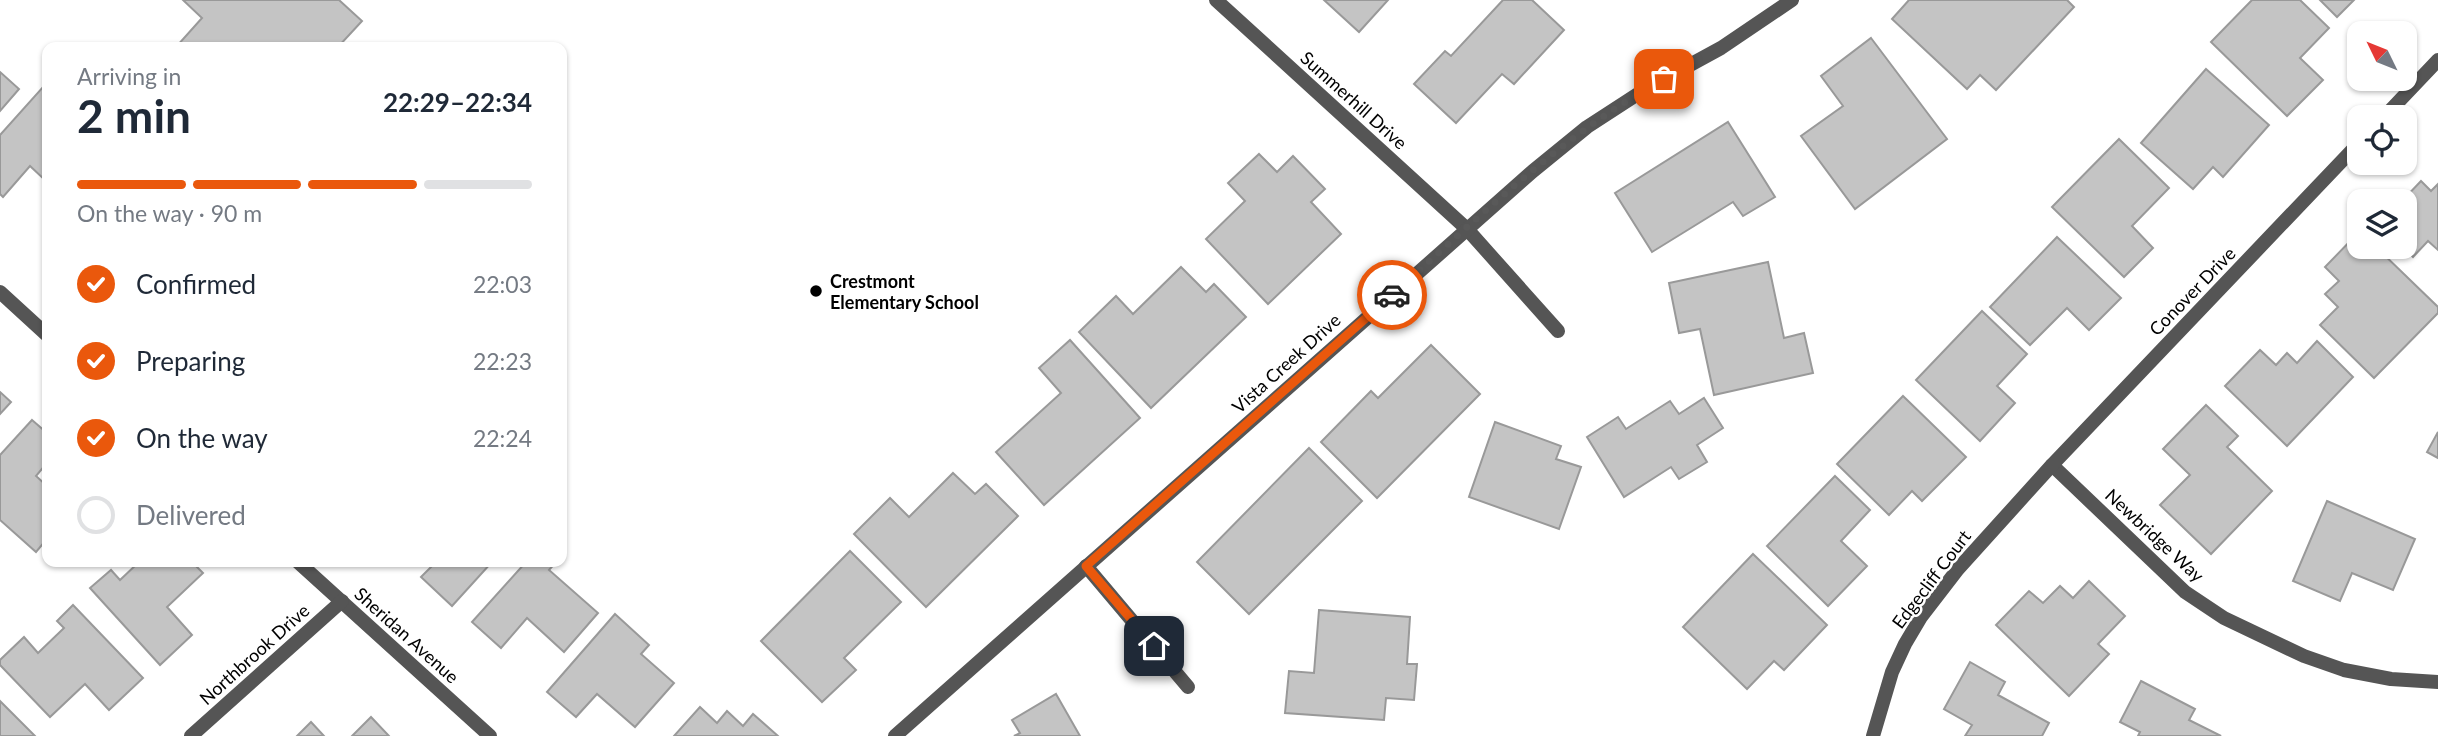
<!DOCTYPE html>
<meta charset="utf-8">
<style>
body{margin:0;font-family:Lato,sans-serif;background:#f6f6f7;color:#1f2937;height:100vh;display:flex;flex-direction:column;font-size:26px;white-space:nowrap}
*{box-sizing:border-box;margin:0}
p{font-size:23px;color:#747a83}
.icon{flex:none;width:38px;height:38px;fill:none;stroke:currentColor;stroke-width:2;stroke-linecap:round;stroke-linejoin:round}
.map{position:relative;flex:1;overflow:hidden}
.side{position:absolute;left:42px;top:42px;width:525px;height:525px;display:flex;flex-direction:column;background:#fff;border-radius:14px;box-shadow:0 2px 5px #0004}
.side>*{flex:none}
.needle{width:46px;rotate:313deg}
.controls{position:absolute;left:2347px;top:21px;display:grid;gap:14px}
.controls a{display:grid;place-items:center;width:70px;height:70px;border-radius:14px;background:#fff;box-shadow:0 2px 5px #0004;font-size:35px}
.pin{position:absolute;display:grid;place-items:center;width:60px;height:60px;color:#fff;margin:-30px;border-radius:14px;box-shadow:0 4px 10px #0006}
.courier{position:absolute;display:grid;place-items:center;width:70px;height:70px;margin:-35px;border:5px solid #ea580c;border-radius:50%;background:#fff;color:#222;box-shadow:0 2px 9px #0007}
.overview em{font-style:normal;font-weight:700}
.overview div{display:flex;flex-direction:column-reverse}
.overview{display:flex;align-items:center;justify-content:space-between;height:119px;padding:0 35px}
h1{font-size:46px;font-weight:700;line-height:52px}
.bar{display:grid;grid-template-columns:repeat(4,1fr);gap:10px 7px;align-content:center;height:84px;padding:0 35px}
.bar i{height:9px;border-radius:5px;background:#e0e1e3}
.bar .selected{background:#ea580c}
.bar p{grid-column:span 4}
ol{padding:0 35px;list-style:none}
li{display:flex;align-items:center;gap:21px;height:77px}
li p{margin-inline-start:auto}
li .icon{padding:7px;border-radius:50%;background:#ea580c;color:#fff;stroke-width:4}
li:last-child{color:#747a83}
li i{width:38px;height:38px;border:4px solid #e0e1e3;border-radius:50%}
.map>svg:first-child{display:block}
.building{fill:#c4c4c4;stroke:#999;stroke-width:2}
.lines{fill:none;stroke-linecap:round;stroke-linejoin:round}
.minor{stroke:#555;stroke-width:14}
.done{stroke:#595959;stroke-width:7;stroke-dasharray:0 12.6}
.route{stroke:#ea580c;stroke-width:9}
.poi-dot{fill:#000;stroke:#fff;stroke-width:2.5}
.labels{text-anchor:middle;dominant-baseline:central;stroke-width:5;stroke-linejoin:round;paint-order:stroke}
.street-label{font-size:18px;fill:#000;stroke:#fff}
.poi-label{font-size:18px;font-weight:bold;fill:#000;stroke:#fff;text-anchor:start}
</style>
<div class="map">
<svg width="2438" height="736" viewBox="0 0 2438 736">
<rect width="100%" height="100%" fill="#fff"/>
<!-- building -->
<g class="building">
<path d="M 183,0 L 339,0 L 362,21 L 338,47 L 176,47 L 202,18 Z"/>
<path d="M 1324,0 L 1388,0 L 1359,32 Z"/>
<path d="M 1503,0 L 1532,0 L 1564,30 L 1514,84 L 1502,74 L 1456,123 L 1414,84 L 1445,51 L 1451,56 Z"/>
<path d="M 1909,0 L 2067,0 L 2074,7 L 1996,90 L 1980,75 L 1967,89 L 1892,19 Z"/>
<path d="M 2252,0 L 2300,0 L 2329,28 L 2300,58 L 2323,80 L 2287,116 L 2211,42 Z"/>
<path d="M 2320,0 L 2354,0 L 2337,17 Z"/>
<path d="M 1871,38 L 1947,139 L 1855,209 L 1801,136 L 1843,106 L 1821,76 Z"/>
<path d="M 2206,69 L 2269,125 L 2223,177 L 2213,167 L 2193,189 L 2141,143 Z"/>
<path d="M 0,72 L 19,89 L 0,111 Z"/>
<path d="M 43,87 L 47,90 L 47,182 L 30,166 L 3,197 L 0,194 L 0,135 Z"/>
<path d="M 1728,122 L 1775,197 L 1743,216 L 1733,202 L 1652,252 L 1615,193 Z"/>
<path d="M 2119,139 L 2169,188 L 2132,226 L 2153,248 L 2124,277 L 2052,207 Z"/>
<path d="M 1259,154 L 1277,172 L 1293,156 L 1325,189 L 1311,202 L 1341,234 L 1268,304 L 1206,239 L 1245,201 L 1228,183 Z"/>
<path d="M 2421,181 L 2431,191 L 2438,184 L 2438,250 L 2428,241 L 2413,257 L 2403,247 L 2404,247 L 2404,201 L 2402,201 Z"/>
<path d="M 2359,232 L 2359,247 L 2376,247 L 2438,307 L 2438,313 L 2374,378 L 2320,325 L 2338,307 L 2325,294 L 2339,281 L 2325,267 Z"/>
<path d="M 2057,237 L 2121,298 L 2089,330 L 2067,308 L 2030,345 L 1990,307 Z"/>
<path d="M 1768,262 L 1784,338 L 1804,333 L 1813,373 L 1714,395 L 1700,329 L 1679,333 L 1669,283 Z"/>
<path d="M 1181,267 L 1206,292 L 1214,284 L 1246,317 L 1151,408 L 1079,332 L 1116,296 L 1133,314 Z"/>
<path d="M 1982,311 L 2027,354 L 1997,386 L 2015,403 L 1980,441 L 1916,380 Z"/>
<path d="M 1070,340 L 1140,418 L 1044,505 L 996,452 L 1061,393 L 1039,368 Z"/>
<path d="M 2317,341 L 2353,377 L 2287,446 L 2225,386 L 2260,350 L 2276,365 L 2287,353 L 2297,363 Z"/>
<path d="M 1431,345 L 1480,394 L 1377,498 L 1321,442 L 1371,391 L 1378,398 Z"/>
<path d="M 0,392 L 11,402 L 0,414 Z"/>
<path d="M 1903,396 L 1966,457 L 1922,501 L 1912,491 L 1889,515 L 1837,464 Z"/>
<path d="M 1704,398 L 1723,428 L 1697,445 L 1707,462 L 1679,479 L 1671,467 L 1624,497 L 1587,437 L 1618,417 L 1626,429 L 1670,401 L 1679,414 Z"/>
<path d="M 2206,405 L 2238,436 L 2227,447 L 2272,491 L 2211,554 L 2160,505 L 2190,475 L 2163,449 Z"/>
<path d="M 32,420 L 47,433 L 47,463 L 36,476 L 47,486 L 47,539 L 36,552 L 0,520 L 0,455 Z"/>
<path d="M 1495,422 L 1561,446 L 1556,459 L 1581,467 L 1559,529 L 1469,497 Z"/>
<path d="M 2438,432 L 2438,458 L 2427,452 Z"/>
<path d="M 1309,448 L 1362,501 L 1249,614 L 1197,562 Z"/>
<path d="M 953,473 L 975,494 L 986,484 L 1018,516 L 926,607 L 854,534 L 890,498 L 909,517 Z"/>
<path d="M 1835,476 L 1870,510 L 1841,541 L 1867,566 L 1828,606 L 1767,546 Z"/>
<path d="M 2327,501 L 2415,539 L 2393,590 L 2352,573 L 2340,601 L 2293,581 Z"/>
<path d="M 850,551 L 901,602 L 844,658 L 856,670 L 822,702 L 761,641 Z"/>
<path d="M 1753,554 L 1827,625 L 1784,670 L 1774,661 L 1747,689 L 1683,627 Z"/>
<path d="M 139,562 L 192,562 L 203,573 L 167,607 L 192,635 L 160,665 L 90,588 L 111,570 L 120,580 Z"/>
<path d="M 436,562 L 492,562 L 452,606 L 421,577 Z"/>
<path d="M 526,562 L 556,562 L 549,570 L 598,613 L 564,652 L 527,618 L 501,648 L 472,622 Z"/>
<path d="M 2089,581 L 2125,616 L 2098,644 L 2109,654 L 2069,696 L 1996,625 L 2029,591 L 2043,603 L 2060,586 L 2073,598 Z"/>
<path d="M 73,605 L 143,678 L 109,710 L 85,684 L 50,717 L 0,665 L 0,660 L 24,637 L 38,653 L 64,628 L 57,621 Z"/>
<path d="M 1319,610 L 1410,617 L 1407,664 L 1417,664 L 1414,700 L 1386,698 L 1384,720 L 1285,713 L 1289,671 L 1314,673 Z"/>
<path d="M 615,614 L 649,645 L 641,654 L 674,683 L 635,727 L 597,694 L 576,717 L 547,692 Z"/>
<path d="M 1970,662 L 2005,682 L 1998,695 L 2049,723 L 2042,736 L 1965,736 L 1972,725 L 1944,709 Z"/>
<path d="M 2141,681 L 2195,709 L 2189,720 L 2221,736 L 2138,736 L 2140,732 L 2120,722 Z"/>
<path d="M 1056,694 L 1080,736 L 1014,736 L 1020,733 L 1012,720 Z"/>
<path d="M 0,701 L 35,736 L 0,736 Z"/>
<path d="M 700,707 L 717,723 L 727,711 L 743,726 L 753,714 L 778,736 L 674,736 Z"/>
<path d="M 371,717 L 389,736 L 352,736 Z"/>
<path d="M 311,722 L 324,736 L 297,736 Z"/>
</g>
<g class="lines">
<!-- minor -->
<g class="minor">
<path d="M 1216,0 L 1467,229 L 1558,331"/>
<path d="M 2384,117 L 2438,60"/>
<path d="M 0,292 L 47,335"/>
<path d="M 2052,465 L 2185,592 L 2224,618 L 2304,656 L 2344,670 L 2391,679 L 2438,682"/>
<path d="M 298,562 L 490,736"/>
<path d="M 1086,566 L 1188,687"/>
<path d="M 191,736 L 342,601"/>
<path d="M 895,736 L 1533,171 L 1587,127 L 1644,90 L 1721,48 L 1792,0"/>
<path d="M 1873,736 L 1892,672 L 1905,644 L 1921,617 L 1958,569 L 2052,465 L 2359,143"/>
</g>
</g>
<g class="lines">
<!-- done -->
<path class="done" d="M 1392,295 C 1478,218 1562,135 1664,79"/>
<!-- route -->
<path class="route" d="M 1154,646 L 1086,566 L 1392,295"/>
</g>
<!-- markers -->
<circle class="poi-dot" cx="816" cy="291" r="7"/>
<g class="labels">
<!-- street labels -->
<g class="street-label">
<text transform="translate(1354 100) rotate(42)">Summerhill Drive</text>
<text transform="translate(2192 291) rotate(-46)">Conover Drive</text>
<text transform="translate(1286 363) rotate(-42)">Vista Creek Drive</text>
<text transform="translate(2155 535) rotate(43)">Newbridge Way</text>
<text transform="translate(1931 579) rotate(-53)">Edgecliff Court</text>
<text transform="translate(407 635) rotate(42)">Sheridan Avenue</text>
<text transform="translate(254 654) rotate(-42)">Northbrook Drive</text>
</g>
<!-- poi labels -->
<g class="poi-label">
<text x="830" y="281">Crestmont<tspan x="830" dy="21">Elementary School</tspan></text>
</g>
</g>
</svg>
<div class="controls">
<a><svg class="needle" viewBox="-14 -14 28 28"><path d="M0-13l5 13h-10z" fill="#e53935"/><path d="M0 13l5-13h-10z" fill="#747a83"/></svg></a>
<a><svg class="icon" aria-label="locate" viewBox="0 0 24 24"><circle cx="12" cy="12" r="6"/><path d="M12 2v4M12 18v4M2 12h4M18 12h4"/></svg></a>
<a><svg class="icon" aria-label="layers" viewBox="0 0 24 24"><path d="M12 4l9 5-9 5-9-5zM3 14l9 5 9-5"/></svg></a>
</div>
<div class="pin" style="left:1664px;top:79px;background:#ea580c"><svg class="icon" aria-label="bag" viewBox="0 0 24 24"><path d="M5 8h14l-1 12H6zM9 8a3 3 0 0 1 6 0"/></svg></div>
<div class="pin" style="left:1154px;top:646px;background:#1f2937"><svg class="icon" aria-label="home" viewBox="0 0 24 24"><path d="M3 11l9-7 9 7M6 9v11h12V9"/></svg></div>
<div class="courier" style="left:1392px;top:295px"><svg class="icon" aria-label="car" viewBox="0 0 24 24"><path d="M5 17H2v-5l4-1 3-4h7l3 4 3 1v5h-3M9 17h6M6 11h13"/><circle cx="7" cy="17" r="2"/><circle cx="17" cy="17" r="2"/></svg></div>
<section class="side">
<div class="overview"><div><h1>2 min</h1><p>Arriving in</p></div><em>22:29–22:34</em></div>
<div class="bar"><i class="selected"></i><i class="selected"></i><i class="selected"></i><i></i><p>On the way · 90 m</p></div>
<ol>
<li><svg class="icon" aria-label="check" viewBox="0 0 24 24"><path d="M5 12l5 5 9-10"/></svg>Confirmed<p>22:03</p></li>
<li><svg class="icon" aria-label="check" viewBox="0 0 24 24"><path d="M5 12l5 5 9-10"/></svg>Preparing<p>22:23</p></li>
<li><svg class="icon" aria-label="check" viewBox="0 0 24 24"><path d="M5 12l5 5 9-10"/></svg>On the way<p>22:24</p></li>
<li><i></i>Delivered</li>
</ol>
</section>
</div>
